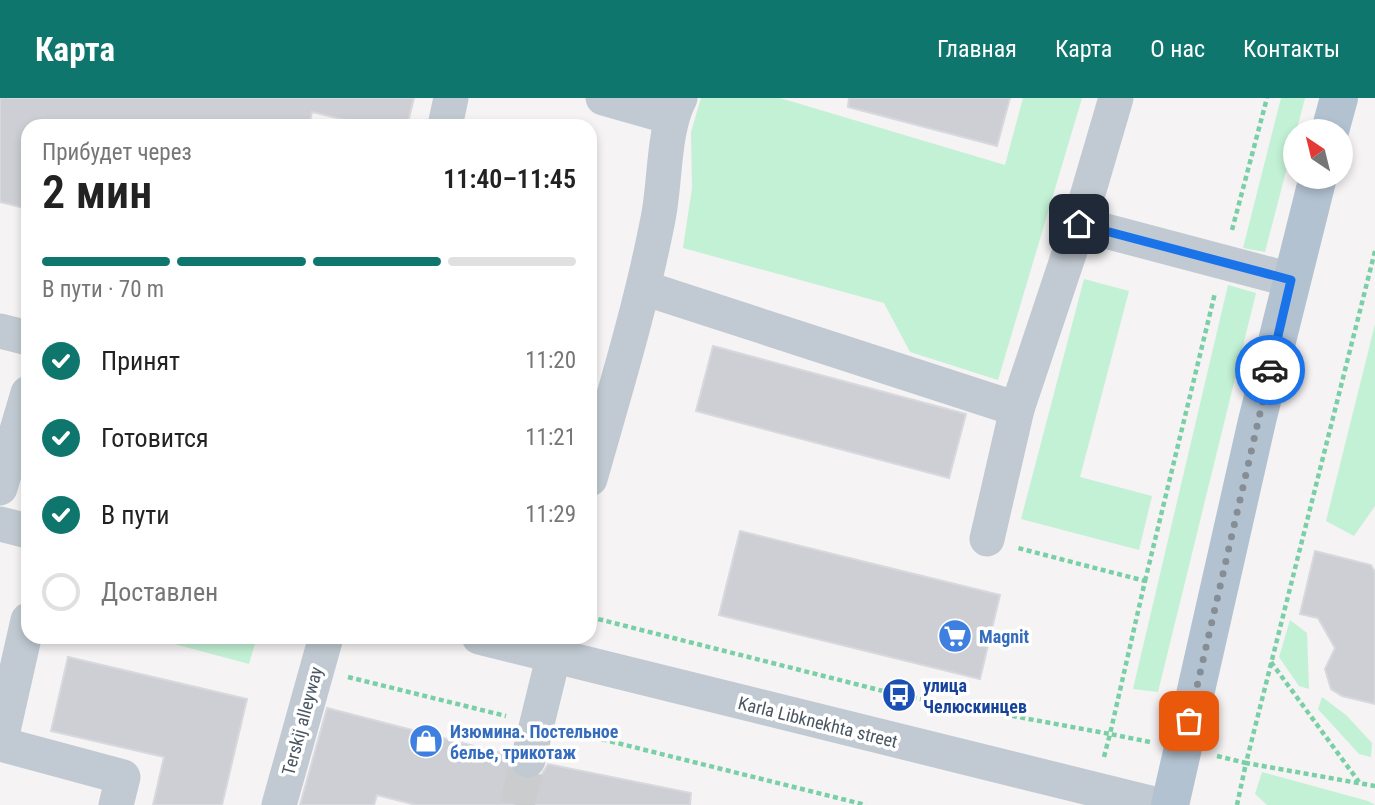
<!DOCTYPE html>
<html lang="ru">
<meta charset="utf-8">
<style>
body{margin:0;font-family:"Roboto Condensed",sans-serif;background:#f6f6f6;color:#222;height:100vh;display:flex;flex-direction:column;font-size:26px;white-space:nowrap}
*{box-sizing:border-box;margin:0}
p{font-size:23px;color:#767676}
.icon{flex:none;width:38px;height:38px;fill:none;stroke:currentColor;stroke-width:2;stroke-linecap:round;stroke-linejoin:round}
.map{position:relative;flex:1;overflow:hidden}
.sheet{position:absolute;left:21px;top:21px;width:576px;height:525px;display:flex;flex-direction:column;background:#fff;border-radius:21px;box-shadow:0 4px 10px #0003}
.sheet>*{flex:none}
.needle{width:46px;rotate:325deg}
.buttons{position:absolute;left:1283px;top:21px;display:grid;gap:14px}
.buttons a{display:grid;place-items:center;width:70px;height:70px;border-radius:50%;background:#fff;box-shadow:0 4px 10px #0003;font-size:35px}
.pin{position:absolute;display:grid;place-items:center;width:60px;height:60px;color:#fff;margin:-30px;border-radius:14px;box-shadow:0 4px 10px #0006}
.courier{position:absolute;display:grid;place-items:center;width:70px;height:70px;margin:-35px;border:5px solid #1a73e8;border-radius:50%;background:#fff;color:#222;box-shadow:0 2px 9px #0007}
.summary em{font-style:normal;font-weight:600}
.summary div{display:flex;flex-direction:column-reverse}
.summary{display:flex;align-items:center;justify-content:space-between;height:119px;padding:0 21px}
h1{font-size:46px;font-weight:600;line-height:52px}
.bar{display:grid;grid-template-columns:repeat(4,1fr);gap:10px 7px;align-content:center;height:84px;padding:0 21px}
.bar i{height:9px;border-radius:5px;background:#e0e0e0}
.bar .on{background:#0f766e}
.bar p{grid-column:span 4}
ol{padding:0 21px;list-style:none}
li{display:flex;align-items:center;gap:21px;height:77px}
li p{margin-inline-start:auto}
li .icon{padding:7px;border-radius:50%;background:#0f766e;color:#fff;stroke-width:4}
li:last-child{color:#767676}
li i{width:38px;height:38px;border:4px solid #e0e0e0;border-radius:50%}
header{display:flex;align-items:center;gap:42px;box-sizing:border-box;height:98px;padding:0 35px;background:#0f766e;color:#fff}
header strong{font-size:33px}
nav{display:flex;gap:38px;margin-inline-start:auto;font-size:24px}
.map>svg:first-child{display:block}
.green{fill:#c3f1d5}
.building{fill:#cdcfd5;stroke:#d7d9de;stroke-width:2}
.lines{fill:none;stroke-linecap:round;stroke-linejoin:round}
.minor-tunnel{stroke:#caccce;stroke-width:35;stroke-dasharray:35 18;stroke-linecap:butt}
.path{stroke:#7ad0a6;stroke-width:4.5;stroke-dasharray:5 3.5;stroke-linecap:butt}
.minor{stroke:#c1cad2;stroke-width:35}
.major{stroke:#b3c2d1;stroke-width:38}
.done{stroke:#868d94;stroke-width:7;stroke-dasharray:0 12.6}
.route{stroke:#1a73e8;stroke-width:9}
.labels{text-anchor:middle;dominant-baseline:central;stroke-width:7;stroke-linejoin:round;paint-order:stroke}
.shop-label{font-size:18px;font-weight:bold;fill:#366cbe;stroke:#fff;text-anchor:start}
.transit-label{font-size:18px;font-weight:bold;fill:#164399;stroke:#fff;text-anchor:start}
.street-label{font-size:18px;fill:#4a5661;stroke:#fff}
</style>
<header>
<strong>Карта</strong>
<nav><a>Главная</a><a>Карта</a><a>О нас</a><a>Контакты</a></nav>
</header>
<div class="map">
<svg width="1375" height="707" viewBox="0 0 1375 707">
<rect width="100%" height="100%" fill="#f5f3f3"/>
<!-- green -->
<g class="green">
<path d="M 701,0 L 780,0 L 1005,67 L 1023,0 L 1082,0 L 998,282 L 910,254 L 884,205 L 683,150 L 692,90 L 691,34 Z"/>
<path d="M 1281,0 L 1305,0 L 1265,154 L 1243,150 Z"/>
<path d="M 1084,181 L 1129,193 L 1080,379 L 1152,398 L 1139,452 L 1021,421 Z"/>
<path d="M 1228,187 L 1256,195 L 1158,594 L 1133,591 Z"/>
<path d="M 1375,226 L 1375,408 L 1354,438 L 1326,423 Z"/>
<path d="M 1290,522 L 1307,535 L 1309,591 L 1299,588 L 1279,559 Z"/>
<path d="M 148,539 L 257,539 L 249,566 Z"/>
<path d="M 1322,599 L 1346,617 L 1372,645 L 1371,659 L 1359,656 L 1318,611 Z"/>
<path d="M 1262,674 L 1368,703 L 1375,707 L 1267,707 L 1255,696 Z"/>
</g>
<!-- building -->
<g class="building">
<path d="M 0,0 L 414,0 L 407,28 L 371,28 L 312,14 L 309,28 L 28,28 L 28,111 L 0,104 Z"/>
<path d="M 849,0 L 1010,0 L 997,48 L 848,9 Z"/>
<path d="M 713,248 L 966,316 L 949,380 L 696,313 Z"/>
<path d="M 740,433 L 1000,497 L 980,581 L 719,517 Z"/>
<path d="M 1315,453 L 1371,467 L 1375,474 L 1375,606 L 1342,598 L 1331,591 L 1325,571 L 1335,550 L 1318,520 L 1300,516 Z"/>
<path d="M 68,559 L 247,601 L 222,707 L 153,707 L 164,659 L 51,633 Z"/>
<path d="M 327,610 L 509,657 L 509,668 L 523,681 L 533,681 L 542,676 L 548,666 L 691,695 L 690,707 L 416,707 L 377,697 L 374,707 L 300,707 Z"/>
</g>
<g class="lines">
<!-- minor-tunnel -->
<path class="minor-tunnel" d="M 517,707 L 528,662"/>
<!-- path -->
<g class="path">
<path d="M 1232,132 L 1267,0"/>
<path d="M 1375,153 L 1246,665 L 1375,688"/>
<path d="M 1145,483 L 1215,195"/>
<path d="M 590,519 L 899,597 L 1110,636 L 1145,483 L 1018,450"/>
<path d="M 1271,564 L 1359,684"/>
<path d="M 348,579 L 506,618"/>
<path d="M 569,633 L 866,707"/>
<path d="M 1217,658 L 1246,665 L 1237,707"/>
<path d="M 1104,659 L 1110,636 L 1150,644"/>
</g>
<!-- minor -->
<g class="minor">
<path d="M 603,0 L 670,19"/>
<path d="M 445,28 L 451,0"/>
<path d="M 1079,126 L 1291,182"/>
<path d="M 644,190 L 1017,311"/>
<path d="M 0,233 L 28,240"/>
<path d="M 590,381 C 614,296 640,212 657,126 C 666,87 662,34 680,0"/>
<path d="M 0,390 L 28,295"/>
<path d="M 0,426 L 28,433"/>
<path d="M 987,441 L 1017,311 L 1079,126 L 1116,0"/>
<path d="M 479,539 L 1158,707"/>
<path d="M 0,646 L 123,679 L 116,707"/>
<path d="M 0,646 L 28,522"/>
<path d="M 528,662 L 554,556"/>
<path d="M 279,707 L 326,539"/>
</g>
<!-- major -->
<g class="major">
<path d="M 1330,33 L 1339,0"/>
<path d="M 1170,707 L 1257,323 L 1318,79"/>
</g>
</g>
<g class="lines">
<!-- done -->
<path class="done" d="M 1189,623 L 1270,272"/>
<!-- route -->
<path class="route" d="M 1079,126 L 1291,182 L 1270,272"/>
</g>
<!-- icons -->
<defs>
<g id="supermarket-disc" transform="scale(1.75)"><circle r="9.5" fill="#3f7fe0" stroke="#fff"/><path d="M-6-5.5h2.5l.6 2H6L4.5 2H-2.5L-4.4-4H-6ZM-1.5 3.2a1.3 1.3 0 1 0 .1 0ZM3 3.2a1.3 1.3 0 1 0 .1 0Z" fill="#fff"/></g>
<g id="bus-disc" transform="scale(1.75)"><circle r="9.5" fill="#1a4fb4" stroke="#fff"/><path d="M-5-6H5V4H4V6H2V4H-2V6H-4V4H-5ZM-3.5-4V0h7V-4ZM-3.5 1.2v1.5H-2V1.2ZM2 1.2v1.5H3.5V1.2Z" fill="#fff"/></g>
<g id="shop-disc" transform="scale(1.75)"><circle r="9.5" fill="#3f7fe0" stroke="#fff"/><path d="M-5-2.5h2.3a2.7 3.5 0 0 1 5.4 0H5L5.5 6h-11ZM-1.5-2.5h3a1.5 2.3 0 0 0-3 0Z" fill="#fff"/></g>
</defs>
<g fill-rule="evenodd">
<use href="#supermarket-disc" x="955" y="538"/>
<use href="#bus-disc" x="899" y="597"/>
<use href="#shop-disc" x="426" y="643"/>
</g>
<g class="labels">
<!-- shop labels -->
<g class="shop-label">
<text x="979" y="538">Magnit</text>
<text x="450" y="633">Изюмина. Постельное<tspan x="450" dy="21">белье, трикотаж</tspan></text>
</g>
<!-- transit labels -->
<g class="transit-label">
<text x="923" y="587">улица<tspan x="923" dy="21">Челюскинцев</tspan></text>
</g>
<!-- street labels -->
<g class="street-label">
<text transform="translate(302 623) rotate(-75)">Terskij alleyway</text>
<text transform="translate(818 624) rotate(14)">Karla Libknekhta street</text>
</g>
</g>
</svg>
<div class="buttons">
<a><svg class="needle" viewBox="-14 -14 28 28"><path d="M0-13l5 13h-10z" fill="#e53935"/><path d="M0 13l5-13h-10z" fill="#767676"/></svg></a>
</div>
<div class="pin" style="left:1189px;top:623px;background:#ea580c"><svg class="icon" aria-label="bag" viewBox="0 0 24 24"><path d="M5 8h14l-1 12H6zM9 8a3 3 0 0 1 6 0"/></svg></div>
<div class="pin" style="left:1079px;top:126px;background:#1f2937"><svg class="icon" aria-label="home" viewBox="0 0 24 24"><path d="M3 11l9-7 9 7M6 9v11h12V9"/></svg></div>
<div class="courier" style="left:1270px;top:272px"><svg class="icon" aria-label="car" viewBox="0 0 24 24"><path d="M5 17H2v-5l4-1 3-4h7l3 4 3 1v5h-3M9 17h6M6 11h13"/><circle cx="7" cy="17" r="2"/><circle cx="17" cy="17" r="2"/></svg></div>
<section class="sheet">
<div class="summary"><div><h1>2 мин</h1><p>Прибудет через</p></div><em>11:40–11:45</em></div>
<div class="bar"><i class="on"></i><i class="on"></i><i class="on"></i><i></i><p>В пути · 70 m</p></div>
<ol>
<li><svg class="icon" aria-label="check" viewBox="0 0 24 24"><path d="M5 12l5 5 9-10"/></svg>Принят<p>11:20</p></li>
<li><svg class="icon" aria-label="check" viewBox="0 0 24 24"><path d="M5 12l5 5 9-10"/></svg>Готовится<p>11:21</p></li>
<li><svg class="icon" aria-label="check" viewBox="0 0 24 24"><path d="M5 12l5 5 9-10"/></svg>В пути<p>11:29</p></li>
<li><i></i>Доставлен</li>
</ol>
</section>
</div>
